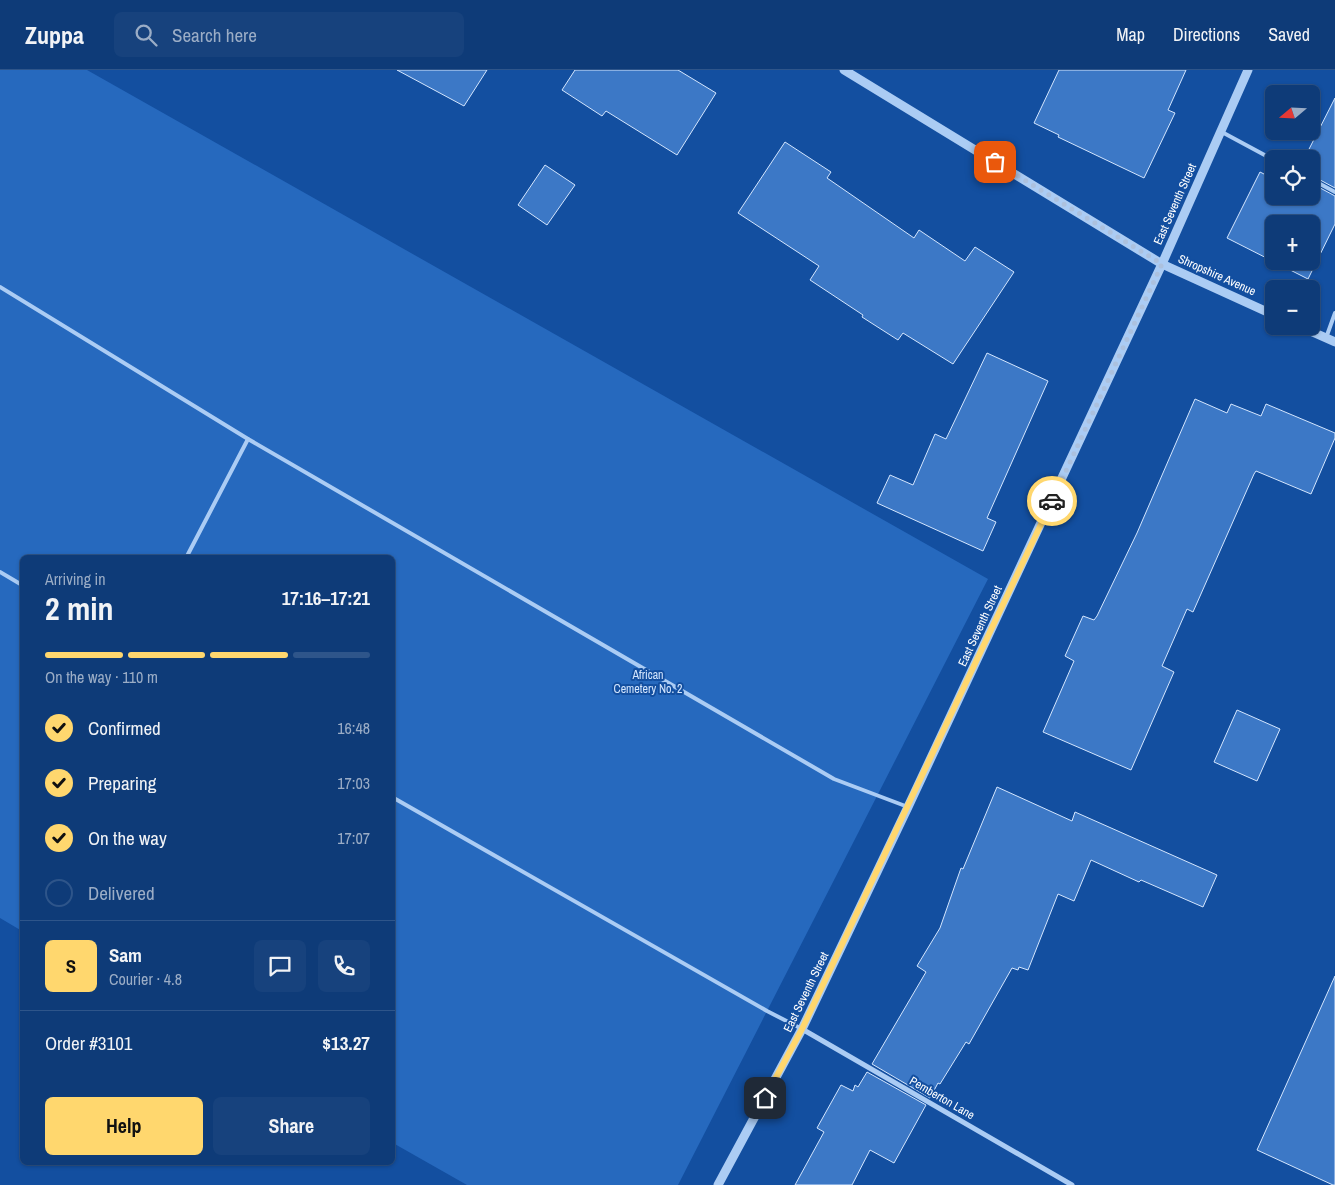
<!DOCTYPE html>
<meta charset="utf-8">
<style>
body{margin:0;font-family:"Archivo Narrow",sans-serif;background:#17427d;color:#f1f3f6;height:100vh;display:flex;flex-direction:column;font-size:19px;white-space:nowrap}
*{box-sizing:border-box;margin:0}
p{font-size:16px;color:#9badc6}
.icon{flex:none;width:28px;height:28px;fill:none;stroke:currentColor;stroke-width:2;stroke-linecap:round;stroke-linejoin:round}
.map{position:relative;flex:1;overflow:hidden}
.drawer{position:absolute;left:20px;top:485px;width:375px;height:610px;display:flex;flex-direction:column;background:#0e3b78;border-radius:8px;box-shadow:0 1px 4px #0004,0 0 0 1px #2e558a}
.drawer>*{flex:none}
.needle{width:32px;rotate:251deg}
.tools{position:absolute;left:1265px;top:15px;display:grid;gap:10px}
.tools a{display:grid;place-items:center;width:55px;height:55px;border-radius:8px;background:#0e3b78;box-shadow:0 1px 4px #0004,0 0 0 1px #2e558a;font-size:25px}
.pin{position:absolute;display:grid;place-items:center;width:42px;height:42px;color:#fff;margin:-21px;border-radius:10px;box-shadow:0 2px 8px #0006}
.courier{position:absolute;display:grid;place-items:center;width:50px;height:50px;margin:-25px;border:4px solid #ffd76e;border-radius:50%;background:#fff;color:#222;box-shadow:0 1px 6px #0007}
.overview em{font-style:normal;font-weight:800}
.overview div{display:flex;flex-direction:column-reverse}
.overview{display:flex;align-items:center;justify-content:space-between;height:85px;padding:0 25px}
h1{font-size:32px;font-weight:800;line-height:38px}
.bar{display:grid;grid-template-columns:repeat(4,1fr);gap:8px 5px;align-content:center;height:60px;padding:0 25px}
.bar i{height:6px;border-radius:4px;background:#2e558a}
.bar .current{background:#ffd76e}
.bar p{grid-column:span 4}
.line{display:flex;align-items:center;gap:12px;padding:0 25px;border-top:1px solid #2e558a}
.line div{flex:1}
.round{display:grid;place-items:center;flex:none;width:52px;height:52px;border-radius:8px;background:#17427d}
ol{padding:0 25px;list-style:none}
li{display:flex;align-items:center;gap:15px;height:55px}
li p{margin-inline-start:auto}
li .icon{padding:5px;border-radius:50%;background:#ffd76e;color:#111;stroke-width:4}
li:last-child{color:#9badc6}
li i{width:28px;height:28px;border:2px solid #2e558a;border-radius:50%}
.action{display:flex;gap:10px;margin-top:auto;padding:10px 25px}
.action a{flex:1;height:58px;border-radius:8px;background:#ffd76e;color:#111;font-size:20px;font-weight:800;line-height:58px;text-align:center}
.action a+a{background:#17427d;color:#f1f3f6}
header{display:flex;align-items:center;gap:30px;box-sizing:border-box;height:70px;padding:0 25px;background:#0e3b78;border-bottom:1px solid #2e558a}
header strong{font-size:24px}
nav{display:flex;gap:28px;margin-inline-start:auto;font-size:18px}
.search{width:350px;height:45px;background:#17427d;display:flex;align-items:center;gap:12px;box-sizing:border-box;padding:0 18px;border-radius:8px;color:#9badc6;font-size:19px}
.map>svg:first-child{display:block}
.green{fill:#2669be}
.building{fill:#3c78c6;stroke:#d4e6fe;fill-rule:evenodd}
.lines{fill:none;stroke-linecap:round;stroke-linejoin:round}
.service{stroke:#abccf4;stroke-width:4}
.minor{stroke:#abccf4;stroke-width:5}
.tertiary{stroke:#abccf4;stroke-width:9}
.done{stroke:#acc1de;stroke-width:5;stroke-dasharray:0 9}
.route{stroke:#ffd76e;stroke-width:6}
.labels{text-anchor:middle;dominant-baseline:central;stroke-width:4;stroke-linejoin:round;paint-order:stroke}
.street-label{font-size:12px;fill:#fff;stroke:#134fa0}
.park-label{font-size:12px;fill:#d4e6fe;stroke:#134fa0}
</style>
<header>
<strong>Zuppa</strong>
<div class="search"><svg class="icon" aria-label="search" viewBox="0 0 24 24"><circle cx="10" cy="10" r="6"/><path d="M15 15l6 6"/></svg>Search here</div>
<nav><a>Map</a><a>Directions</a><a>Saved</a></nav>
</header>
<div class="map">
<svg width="1335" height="1115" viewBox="0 0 1335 1115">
<rect width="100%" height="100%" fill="#134fa0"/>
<!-- green -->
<path class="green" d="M 0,0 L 87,0 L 988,509 L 678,1115 L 467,1115 L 393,1073 L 392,488 L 22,488 L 22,861 L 0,848 Z"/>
<!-- building -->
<g class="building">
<path d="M 397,0 L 487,0 L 464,36 Z"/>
<path d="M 575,0 L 678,0 L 716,23 L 677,85 L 606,41 L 602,46 L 562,20 Z"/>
<path d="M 1059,0 L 1186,0 L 1168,40 L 1175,43 L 1144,108 L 1058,67 L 1059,65 L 1034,53 Z"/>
<path d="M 1335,28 L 1335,118 L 1311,105 L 1311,89 L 1304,89 Z"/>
<path d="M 785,72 L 831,102 L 827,108 L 914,168 L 919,160 L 965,191 L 975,177 L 1014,202 L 953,294 L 903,263 L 898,270 L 862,247 L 863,245 L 810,210 L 819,196 L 738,143 Z"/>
<path d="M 545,95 L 575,115 L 547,155 L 518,135 Z"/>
<path d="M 1260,102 L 1274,109 L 1274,126 L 1311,126 L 1311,113 L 1335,126 L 1335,154 L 1308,209 L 1227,168 ZM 1274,154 L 1311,154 L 1311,191 L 1274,191 Z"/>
<path d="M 987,283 L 1048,311 L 987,448 L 996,452 L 983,481 L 877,433 L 890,405 L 913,415 L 935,364 L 946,369 Z"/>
<path d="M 1195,329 L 1227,343 L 1231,334 L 1261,346 L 1266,334 L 1335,363 L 1335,368 L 1311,424 L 1256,401 L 1254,404 L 1193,542 L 1187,539 L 1162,596 L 1174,602 L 1131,700 L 1043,662 L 1074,591 L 1065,586 L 1083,546 L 1094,550 L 1097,546 L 1137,463 Z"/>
<path d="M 1237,640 L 1280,659 L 1257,711 L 1214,692 Z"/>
<path d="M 997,717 L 1072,751 L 1075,742 L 1217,805 L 1203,837 L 1141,810 L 1139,812 L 1091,790 L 1074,831 L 1058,824 L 1028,900 L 1019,897 L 1018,900 L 1012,898 L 969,974 L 966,972 L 940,1014 L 938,1013 L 930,1028 L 872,994 L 926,902 L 917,896 L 940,858 L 961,798 L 963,799 Z"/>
<path d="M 1335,906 L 1335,1115 L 1333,1115 L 1257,1080 Z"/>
<path d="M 867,1002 L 926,1035 L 894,1093 L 870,1080 L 852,1115 L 795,1115 L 824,1062 L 817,1058 L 841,1015 L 853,1021 L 855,1015 L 858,1017 Z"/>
</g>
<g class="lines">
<!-- service -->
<g class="service">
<path d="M 1220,61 L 1274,90"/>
<path d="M 1311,109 L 1335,122"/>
<path d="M 0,217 L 248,369 L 834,709 L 908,737"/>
<path d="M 1326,268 L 1335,243"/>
<path d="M 186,488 L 248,369"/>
<path d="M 0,502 L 22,515"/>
<path d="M 392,727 L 767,941 L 802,959"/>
</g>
<!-- minor -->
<path class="minor" d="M 802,959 L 1072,1115"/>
<!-- tertiary -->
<g class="tertiary">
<path d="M 844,0 L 1162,194 L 1274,245"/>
<path d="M 1299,256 L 1335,272"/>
<path d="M 718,1115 L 802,959 L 908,737 L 1162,194 L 1248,0"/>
</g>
</g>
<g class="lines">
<!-- done -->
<path class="done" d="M 995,92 L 1162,194 L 1052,431"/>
<!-- route -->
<path class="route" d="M 765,1028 L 802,959 L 1052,431"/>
</g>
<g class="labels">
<!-- street labels -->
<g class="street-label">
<text transform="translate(1175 134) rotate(-66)">East Seventh Street</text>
<text transform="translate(1217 205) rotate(24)">Shropshire Avenue</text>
<text transform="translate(980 556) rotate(-65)">East Seventh Street</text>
<text transform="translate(806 922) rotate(-64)">East Seventh Street</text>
<text transform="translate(942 1028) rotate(30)">Pemberton Lane</text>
</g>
<!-- park labels -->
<g class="park-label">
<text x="648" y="605">African<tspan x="648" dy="14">Cemetery No. 2</tspan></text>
</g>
</g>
</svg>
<div class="tools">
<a><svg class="needle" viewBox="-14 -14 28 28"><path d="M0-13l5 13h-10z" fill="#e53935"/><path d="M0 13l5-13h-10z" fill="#9badc6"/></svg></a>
<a><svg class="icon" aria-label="locate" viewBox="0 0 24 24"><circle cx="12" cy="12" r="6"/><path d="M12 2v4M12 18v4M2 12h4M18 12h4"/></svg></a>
<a>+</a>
<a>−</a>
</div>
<div class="pin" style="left:995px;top:92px;background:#ea580c"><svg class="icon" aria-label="bag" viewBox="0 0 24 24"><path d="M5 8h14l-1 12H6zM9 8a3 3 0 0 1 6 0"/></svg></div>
<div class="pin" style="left:765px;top:1028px;background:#1f2937"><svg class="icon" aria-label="home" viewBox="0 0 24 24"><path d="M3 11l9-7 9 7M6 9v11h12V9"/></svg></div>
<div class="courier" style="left:1052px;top:431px"><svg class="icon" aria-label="car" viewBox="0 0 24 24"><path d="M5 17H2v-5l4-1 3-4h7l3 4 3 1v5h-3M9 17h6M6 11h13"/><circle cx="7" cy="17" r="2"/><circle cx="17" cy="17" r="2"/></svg></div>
<section class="drawer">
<div class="overview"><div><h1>2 min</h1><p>Arriving in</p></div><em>17:16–17:21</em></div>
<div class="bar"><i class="current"></i><i class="current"></i><i class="current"></i><i></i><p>On the way · 110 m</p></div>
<ol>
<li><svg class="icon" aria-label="check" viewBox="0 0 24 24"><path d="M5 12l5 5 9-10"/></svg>Confirmed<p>16:48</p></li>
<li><svg class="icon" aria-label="check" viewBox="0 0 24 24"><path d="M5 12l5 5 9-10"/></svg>Preparing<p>17:03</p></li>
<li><svg class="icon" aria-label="check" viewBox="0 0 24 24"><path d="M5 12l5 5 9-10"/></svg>On the way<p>17:07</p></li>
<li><i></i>Delivered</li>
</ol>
<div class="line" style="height:90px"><b class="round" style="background:#ffd76e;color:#111">S</b><div><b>Sam</b><p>Courier · 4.8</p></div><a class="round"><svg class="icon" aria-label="chat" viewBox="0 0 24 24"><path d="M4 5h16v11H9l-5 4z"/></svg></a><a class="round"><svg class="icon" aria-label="phone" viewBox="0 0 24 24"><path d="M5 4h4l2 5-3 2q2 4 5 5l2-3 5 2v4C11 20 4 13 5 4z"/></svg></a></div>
<div class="line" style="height:65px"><div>Order #3101</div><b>$13.27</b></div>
<div class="action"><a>Help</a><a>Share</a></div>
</section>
</div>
